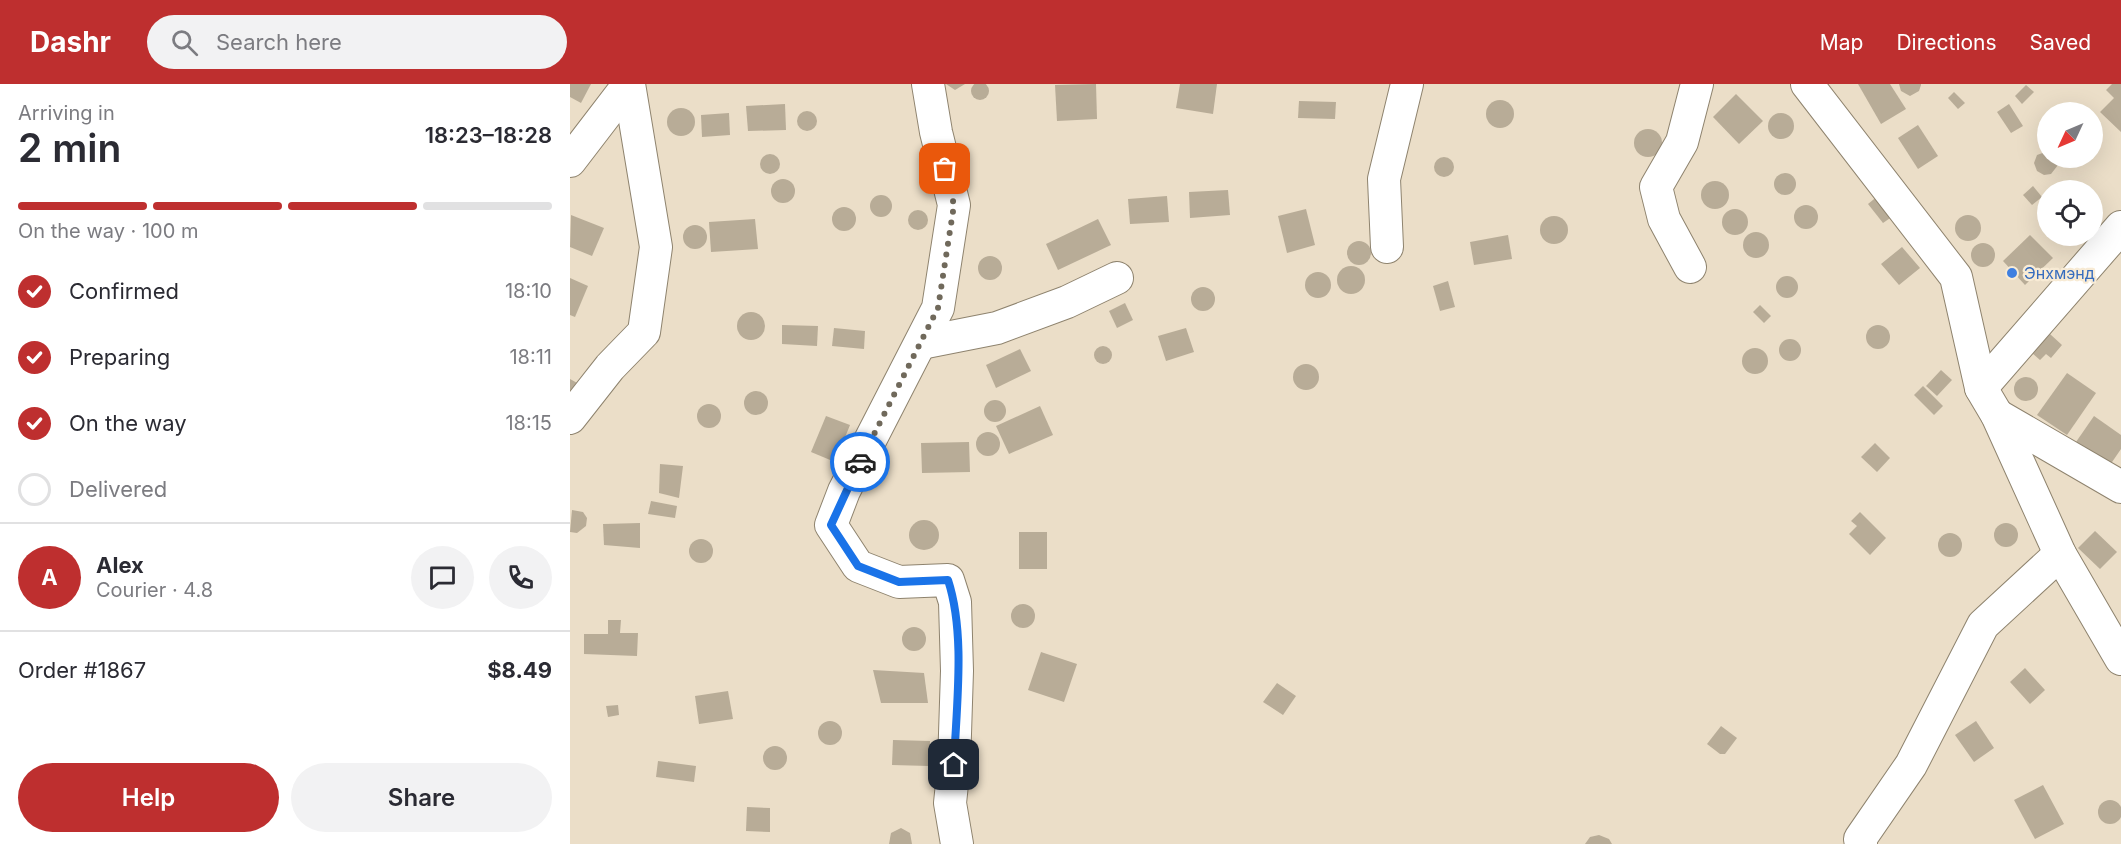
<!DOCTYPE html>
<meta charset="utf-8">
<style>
body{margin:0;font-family:Inter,sans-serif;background:#f2f2f3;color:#2b2b33;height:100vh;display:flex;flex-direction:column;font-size:22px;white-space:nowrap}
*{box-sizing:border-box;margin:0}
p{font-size:20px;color:#7c7c81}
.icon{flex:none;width:33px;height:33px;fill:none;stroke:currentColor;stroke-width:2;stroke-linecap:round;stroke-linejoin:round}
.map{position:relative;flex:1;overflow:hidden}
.sheet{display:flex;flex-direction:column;background:#fff;width:570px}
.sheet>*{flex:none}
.needle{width:39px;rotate:226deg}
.buttons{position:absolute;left:1467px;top:18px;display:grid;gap:12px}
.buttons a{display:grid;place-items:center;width:66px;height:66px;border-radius:50%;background:#fff;box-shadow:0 6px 24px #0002;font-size:30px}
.pin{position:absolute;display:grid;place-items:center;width:51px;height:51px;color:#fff;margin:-26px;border-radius:12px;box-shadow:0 3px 9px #0006}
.courier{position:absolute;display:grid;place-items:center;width:60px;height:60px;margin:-30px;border:4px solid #1a73e8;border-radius:50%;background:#fff;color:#222;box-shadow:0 2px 8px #0007}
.headline em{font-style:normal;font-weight:600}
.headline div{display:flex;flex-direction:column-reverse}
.headline{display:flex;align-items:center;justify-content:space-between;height:102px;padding:0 18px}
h1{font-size:39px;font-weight:600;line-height:45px}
.bar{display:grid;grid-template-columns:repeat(4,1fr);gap:9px 6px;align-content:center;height:72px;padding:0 18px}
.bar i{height:8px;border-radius:4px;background:#e1e1e2}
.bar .on{background:#be2f2f}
.bar p{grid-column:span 4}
.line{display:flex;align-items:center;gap:15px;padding:0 18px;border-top:2px solid #e1e1e2}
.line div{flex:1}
.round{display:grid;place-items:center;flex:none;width:63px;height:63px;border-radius:32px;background:#f2f2f3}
ol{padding:0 18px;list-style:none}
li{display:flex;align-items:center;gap:18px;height:66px}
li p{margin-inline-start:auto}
li .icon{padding:6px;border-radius:50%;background:#be2f2f;color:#fff;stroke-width:4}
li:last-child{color:#7c7c81}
li i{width:33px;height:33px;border:3px solid #e1e1e2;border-radius:50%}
.action{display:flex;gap:12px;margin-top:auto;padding:12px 18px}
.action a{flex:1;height:69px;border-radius:36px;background:#be2f2f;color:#fff;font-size:24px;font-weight:600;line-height:69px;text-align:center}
.action a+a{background:#f2f2f3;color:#2b2b33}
header{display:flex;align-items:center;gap:36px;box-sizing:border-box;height:84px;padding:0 30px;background:#be2f2f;color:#fff}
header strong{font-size:28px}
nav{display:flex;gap:33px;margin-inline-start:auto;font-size:21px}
.search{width:420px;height:54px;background:#f2f2f3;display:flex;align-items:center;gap:15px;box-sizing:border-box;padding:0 21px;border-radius:33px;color:#7c7c81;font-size:22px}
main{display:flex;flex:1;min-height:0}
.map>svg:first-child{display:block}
.building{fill:#b8ac97}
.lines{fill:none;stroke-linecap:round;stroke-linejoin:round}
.street-casing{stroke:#8e836e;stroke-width:34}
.street{stroke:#fff;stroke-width:32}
.done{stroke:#70695b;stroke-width:6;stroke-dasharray:0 10.8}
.route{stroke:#1a73e8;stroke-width:8}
.shop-dot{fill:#3f7fe0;stroke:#f8ebd5;stroke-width:2}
.labels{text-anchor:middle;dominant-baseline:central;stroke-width:4.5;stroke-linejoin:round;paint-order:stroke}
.shop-label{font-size:16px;fill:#366cbe;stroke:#f8ebd5;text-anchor:start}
</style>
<header>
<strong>Dashr</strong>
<div class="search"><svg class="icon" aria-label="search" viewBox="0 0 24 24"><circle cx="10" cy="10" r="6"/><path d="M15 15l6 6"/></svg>Search here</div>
<nav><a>Map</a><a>Directions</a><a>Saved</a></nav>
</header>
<main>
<section class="sheet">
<div class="headline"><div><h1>2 min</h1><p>Arriving in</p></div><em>18:23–18:28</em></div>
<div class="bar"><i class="on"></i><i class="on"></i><i class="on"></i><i></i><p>On the way · 100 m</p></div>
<ol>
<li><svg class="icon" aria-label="check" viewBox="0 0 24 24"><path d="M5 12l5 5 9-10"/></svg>Confirmed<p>18:10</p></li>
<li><svg class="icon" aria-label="check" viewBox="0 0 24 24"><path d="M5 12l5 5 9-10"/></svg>Preparing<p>18:11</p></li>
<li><svg class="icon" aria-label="check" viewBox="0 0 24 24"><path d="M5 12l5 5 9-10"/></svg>On the way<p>18:15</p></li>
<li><i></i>Delivered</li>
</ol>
<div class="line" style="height:108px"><b class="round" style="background:#be2f2f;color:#fff">A</b><div><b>Alex</b><p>Courier · 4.8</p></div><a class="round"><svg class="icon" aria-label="chat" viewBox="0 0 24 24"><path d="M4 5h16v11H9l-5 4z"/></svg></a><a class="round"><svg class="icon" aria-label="phone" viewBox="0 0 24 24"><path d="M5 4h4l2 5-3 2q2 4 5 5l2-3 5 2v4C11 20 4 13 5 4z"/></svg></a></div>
<div class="line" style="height:78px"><div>Order #1867</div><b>$8.49</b></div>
<div class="action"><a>Help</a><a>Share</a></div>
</section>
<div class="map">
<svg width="1551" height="760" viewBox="0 0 1551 760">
<rect width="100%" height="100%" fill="#ebdec8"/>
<!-- building -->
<g class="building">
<circle cx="410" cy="7" r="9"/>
<path d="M 0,0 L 21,0 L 11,19 L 0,13 Z"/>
<path d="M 376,0 L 395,0 L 385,6 Z"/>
<path d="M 526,0 L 527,35 L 487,37 L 485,1 Z"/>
<path d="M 610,0 L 647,0 L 643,30 L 606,24 Z"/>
<path d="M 1288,0 L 1320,0 L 1336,25 L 1311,40 Z"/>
<path d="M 1329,0 L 1351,0 L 1351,1 L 1349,7 L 1340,12 L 1331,7 Z"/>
<path d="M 1542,0 L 1551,0 L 1551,48 L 1530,28 L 1544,14 L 1536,6 Z"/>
<path d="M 1456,1 L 1464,8 L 1452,20 L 1445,12 Z"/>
<path d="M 1384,8 L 1395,19 L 1388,25 L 1378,14 Z"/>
<path d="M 1166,10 L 1193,37 L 1169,60 L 1143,33 Z"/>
<circle cx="930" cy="30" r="14"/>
<path d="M 729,17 L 766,18 L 765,35 L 728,34 Z"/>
<path d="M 215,20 L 216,46 L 178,47 L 176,22 Z"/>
<path d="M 1439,20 L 1453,42 L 1441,49 L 1427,28 Z"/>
<circle cx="111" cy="38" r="14"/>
<circle cx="237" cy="37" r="10"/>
<circle cx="1211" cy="42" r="13"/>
<path d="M 159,29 L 160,51 L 132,53 L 131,31 Z"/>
<path d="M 1348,41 L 1368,72 L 1348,85 L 1328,54 Z"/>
<circle cx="1078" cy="59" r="14"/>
<path d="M 1478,67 L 1478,74 L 1487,74 L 1488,81 L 1481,90 L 1474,91 L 1467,87 L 1464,79 L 1467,71 Z"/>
<circle cx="200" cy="80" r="10"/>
<circle cx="874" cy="83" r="10"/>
<circle cx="1215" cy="100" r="11"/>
<circle cx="213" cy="107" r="12"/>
<circle cx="1145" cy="111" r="14"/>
<path d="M 1463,102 L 1472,113 L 1462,121 L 1453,111 Z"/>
<path d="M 658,106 L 660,131 L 620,134 L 619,108 Z"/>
<path d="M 1309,111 L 1326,130 L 1313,139 L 1298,120 Z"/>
<circle cx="311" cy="122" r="11"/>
<path d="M 597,112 L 599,138 L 560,140 L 558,115 Z"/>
<circle cx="1236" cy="133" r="12"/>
<circle cx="274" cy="135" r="12"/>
<circle cx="1165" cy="138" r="13"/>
<path d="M 736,125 L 745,161 L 717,169 L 708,132 Z"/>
<circle cx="348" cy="136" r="10"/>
<path d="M 1,131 L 34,144 L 22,172 L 0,163 Z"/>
<circle cx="1398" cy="144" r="13"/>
<circle cx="984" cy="146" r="14"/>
<path d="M 185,135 L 188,165 L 141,168 L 139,138 Z"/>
<path d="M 528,135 L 541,161 L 488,186 L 476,160 Z"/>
<circle cx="125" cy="153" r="12"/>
<circle cx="1186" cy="161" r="13"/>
<path d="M 938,151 L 942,175 L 904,181 L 900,158 Z"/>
<path d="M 1460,151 L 1483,174 L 1455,201 L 1433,177 Z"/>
<circle cx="789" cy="169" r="12"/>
<circle cx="1413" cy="171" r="12"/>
<path d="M 1332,163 L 1350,184 L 1329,201 L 1311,180 Z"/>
<circle cx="420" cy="184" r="12"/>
<circle cx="781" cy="196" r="14"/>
<circle cx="748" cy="201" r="13"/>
<circle cx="1217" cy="203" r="11"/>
<path d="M 0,194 L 18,202 L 5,233 L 0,231 Z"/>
<path d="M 878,197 L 885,223 L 870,227 L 863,202 Z"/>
<circle cx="633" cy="215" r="12"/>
<path d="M 555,219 L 563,236 L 547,244 L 539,227 Z"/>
<path d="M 1190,221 L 1201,232 L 1194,239 L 1183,228 Z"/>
<circle cx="181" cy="242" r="14"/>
<circle cx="1308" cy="253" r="12"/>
<path d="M 212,241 L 248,242 L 247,262 L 212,260 Z"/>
<path d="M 264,244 L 295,247 L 294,265 L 262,262 Z"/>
<path d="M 616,244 L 624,268 L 596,277 L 588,252 Z"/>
<path d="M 1480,250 L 1492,261 L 1481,274 L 1476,270 L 1470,276 L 1462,269 Z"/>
<circle cx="1220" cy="266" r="11"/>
<circle cx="533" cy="271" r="9"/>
<circle cx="1185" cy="277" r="13"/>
<path d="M 450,265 L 461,287 L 426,304 L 416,281 Z"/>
<circle cx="736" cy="293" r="13"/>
<path d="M 1371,286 L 1382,296 L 1367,312 L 1356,302 Z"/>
<path d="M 1497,289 L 1526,309 L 1497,351 L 1467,331 Z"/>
<circle cx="1456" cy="305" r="12"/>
<path d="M 0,295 L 9,300 L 0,314 Z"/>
<path d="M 1353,302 L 1373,322 L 1364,331 L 1344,311 Z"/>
<circle cx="186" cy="319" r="12"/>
<circle cx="425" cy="327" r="11"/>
<circle cx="139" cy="332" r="12"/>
<path d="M 470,322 L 483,351 L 439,370 L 426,342 Z"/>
<path d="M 256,332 L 280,341 L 265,378 L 241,368 Z"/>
<path d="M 1524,332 L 1551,351 L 1551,365 L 1540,381 L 1506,358 Z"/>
<circle cx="418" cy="360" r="12"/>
<path d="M 399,358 L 400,388 L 352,389 L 351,359 Z"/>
<path d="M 1305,359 L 1320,374 L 1307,388 L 1291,373 Z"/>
<path d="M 90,380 L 113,382 L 109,414 L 89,409 Z"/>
<path d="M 81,417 L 107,422 L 105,434 L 78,430 Z"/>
<path d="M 2,426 L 13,428 L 17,434 L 16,442 L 7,449 L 0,448 Z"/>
<path d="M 1290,428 L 1316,454 L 1300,471 L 1279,450 L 1287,442 L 1281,437 Z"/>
<circle cx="354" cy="451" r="15"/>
<circle cx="1436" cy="451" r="12"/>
<path d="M 70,439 L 70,464 L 34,461 L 33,440 Z"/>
<path d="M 1525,447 L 1547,468 L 1530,485 L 1508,464 Z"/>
<rect x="449" y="448" width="28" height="37"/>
<circle cx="1380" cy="461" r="12"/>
<circle cx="131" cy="467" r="12"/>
<circle cx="453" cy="532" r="12"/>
<path d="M 38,536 L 51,536 L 50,549 L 68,549 L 67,572 L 14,570 L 14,550 L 38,550 Z"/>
<circle cx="344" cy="555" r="12"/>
<path d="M 471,568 L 507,580 L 494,618 L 458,606 Z"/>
<path d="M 1455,584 L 1475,606 L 1460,620 L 1440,598 Z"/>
<path d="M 303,586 L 354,589 L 358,619 L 311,619 Z"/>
<path d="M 707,599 L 726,612 L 713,631 L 693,618 Z"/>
<path d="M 158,607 L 163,635 L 129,640 L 125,612 Z"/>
<path d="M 48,621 L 49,631 L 38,633 L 36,622 Z"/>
<path d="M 1406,637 L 1424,664 L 1404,678 L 1385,651 Z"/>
<circle cx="260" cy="649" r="12"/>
<path d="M 1151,642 L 1167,654 L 1155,670 L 1150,670 L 1137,660 Z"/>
<path d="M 323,656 L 360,657 L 359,682 L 322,681 Z"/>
<circle cx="205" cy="674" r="12"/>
<path d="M 88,677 L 126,682 L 124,698 L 86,693 Z"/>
<path d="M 1473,701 L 1494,740 L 1465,755 L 1444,716 Z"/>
<circle cx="1540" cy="728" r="12"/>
<path d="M 177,723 L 200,724 L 200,748 L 176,747 Z"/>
<path d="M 331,744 L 340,749 L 342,760 L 319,760 L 321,749 Z"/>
<path d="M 1029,751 L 1039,755 L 1042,760 L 1015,760 L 1020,753 Z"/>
</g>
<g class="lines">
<!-- street casing -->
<g class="street-casing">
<g id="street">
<path d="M 358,0 L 366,48 L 384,121 L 368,224 L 274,407 L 261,441 L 288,482 L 329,498 L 378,496 L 385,518 L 387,587 L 384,681 L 380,719 L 387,760"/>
<path d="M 1237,0 L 1386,193 L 1411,304 L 1427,331 L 1490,470 L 1551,575"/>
<path d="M 0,77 L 59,0"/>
<path d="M 817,163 L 814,95 L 837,0"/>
<path d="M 1120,183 L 1094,135 L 1086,103 L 1112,58 L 1127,0"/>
<path d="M 351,259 L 427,244 L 497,218 L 547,194"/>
<path d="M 1411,304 L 1551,143"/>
<path d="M 1427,331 L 1551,403"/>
<path d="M 0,334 L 40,283 L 74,248 L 86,163 L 59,0"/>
<path d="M 1291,760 L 1290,755 L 1341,681 L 1413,541 L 1490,470"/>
</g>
</g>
<!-- street -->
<use href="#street" class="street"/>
</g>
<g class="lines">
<!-- done -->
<path class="done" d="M 290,378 L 368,224 L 384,121 L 375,85"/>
<!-- route -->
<path class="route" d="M 290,378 L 261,441 L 288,482 L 329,498 L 378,496 C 396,551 386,623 384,681"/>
</g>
<!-- markers -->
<circle class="shop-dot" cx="1442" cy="189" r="6"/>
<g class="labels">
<!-- shop labels -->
<g class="shop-label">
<text x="1454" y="189">Энхмэнд</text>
</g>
</g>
</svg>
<div class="buttons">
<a><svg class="needle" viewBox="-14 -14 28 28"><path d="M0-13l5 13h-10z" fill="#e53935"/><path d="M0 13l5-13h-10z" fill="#7c7c81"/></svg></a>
<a><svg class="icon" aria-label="locate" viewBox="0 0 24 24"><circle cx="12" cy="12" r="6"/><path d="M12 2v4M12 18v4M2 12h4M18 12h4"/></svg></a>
</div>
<div class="pin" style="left:375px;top:85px;background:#ea580c"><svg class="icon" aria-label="bag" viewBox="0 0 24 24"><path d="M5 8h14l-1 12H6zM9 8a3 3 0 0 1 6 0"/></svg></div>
<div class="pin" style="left:384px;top:681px;background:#1f2937"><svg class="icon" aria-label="home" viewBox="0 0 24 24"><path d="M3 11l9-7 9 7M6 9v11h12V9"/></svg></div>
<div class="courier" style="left:290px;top:378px"><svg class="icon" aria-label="car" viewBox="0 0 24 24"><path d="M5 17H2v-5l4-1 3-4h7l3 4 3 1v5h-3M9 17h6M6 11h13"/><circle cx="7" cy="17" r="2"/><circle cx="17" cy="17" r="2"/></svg></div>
</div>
</main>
